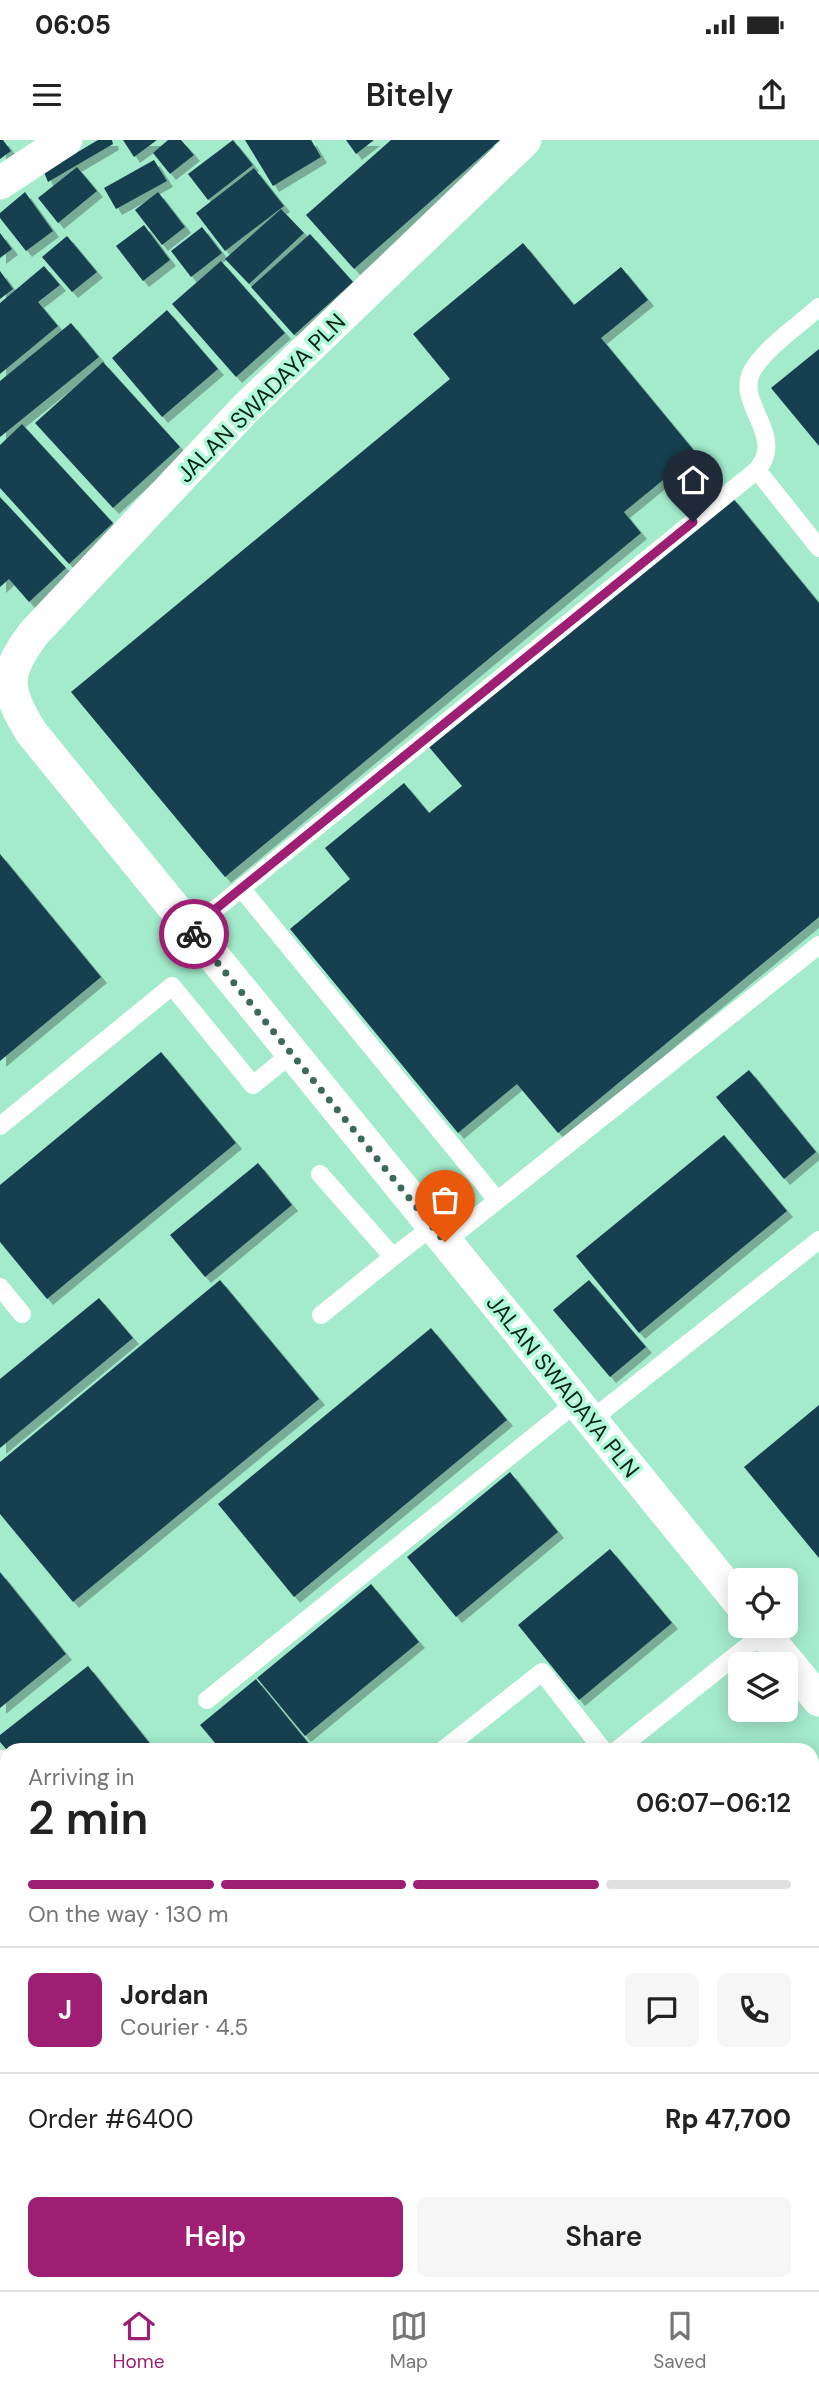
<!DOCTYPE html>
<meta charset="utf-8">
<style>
body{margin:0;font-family:"DM Sans",sans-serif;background:#f6f6f6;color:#222;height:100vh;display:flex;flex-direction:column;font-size:26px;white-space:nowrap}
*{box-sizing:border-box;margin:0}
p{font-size:23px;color:#767676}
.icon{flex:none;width:38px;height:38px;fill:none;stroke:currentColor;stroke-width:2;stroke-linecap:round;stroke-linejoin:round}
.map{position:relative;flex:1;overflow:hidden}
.drawer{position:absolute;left:0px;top:1603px;width:819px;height:548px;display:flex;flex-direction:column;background:#fff;border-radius:21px 21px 0 0;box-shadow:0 4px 18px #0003}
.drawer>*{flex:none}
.tools{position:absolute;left:728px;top:1428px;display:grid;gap:14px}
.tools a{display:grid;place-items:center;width:70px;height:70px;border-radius:10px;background:#fff;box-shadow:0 4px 18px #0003;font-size:35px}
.pin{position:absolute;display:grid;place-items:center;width:60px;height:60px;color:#fff;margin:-72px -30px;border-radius:50% 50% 50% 0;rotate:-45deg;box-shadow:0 0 7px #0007}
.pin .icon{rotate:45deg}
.courier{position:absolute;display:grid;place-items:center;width:70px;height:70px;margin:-35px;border:5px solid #9d1e72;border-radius:50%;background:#fff;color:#222;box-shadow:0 2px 9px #0007}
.headline em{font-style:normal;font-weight:600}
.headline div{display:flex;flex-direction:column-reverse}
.headline{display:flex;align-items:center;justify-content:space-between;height:119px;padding:0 28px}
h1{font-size:46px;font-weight:600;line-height:52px}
.bar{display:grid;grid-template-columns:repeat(4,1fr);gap:10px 7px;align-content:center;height:84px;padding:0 28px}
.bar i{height:9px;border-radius:5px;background:#e0e0e0}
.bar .selected{background:#9d1e72}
.bar p{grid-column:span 4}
.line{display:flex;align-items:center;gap:18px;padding:0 28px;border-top:2px solid #e0e0e0}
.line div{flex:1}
.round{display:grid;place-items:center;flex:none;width:74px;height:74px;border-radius:10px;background:#f6f6f6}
.cta{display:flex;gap:14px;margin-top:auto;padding:14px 28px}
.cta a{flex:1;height:80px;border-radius:10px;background:#9d1e72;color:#fff;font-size:28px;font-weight:600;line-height:80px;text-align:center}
.cta a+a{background:#f6f6f6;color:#222}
.status{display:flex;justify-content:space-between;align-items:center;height:49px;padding:0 35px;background:#fff;direction:ltr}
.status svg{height:19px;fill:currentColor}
header{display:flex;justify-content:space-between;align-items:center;height:91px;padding:0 28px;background:#fff;font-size:32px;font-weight:600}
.dock{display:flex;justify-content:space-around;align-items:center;height:98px;border-top:2px solid #e0e0e0;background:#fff;font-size:19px;color:#767676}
.dock a{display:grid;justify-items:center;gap:4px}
.dock .selected{color:#9d1e72}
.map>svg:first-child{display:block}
.building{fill:#174050;filter:url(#shadow)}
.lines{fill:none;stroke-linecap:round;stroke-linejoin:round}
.service{stroke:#fff;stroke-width:18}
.minor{stroke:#fff;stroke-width:33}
.done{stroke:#3d6957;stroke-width:7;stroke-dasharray:0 12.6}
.route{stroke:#9d1e72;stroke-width:9}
.labels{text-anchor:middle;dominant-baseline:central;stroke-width:7;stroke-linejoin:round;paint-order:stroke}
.street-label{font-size:23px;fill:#052318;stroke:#b0f9d9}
</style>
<div class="status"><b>06:05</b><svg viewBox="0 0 49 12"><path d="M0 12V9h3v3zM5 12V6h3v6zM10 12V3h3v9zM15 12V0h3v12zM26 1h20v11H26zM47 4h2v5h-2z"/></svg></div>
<header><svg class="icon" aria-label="menu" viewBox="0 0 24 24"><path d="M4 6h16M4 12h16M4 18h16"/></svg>Bitely<svg class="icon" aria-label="share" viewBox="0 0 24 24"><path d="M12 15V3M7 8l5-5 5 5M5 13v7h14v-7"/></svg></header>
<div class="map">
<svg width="819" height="2150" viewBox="0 0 819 2150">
<defs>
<filter id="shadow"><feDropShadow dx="6" dy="6" stdDeviation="0" flood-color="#0004"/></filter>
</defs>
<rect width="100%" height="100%" fill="#a4ebcc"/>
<!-- building -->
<g class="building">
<path d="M 0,0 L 3,0 L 11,11 L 0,19 Z"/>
<path d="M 98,0 L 112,0 L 113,4 L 48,42 L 44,32 Z"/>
<path d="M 123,0 L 157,0 L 134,17 Z"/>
<path d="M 168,0 L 181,0 L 194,15 L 170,34 L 153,13 Z"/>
<path d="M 233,0 L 253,25 L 208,60 L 188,34 Z"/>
<path d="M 245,0 L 311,0 L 321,17 L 273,46 Z"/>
<path d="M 346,0 L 374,0 L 356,14 Z"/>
<path d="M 391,0 L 500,0 L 354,129 L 306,75 Z"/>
<path d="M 154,20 L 167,41 L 116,69 L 104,48 Z"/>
<path d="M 77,27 L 97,51 L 58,83 L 38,58 Z"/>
<path d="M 254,28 L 284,66 L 225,111 L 196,73 Z"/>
<path d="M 25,52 L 53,91 L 26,111 L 0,78 L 0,73 Z"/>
<path d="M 158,52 L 185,87 L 162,105 L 135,70 Z"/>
<path d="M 281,69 L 304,93 L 249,144 L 225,119 Z"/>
<path d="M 144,85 L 170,120 L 143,141 L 116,106 Z"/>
<path d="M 202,87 L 222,113 L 191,137 L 171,111 Z"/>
<path d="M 0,93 L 12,109 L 0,118 Z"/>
<path d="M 310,94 L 353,142 L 294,195 L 251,147 Z"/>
<path d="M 67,96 L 97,132 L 72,152 L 42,117 Z"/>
<path d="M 523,103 L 574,165 L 621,127 L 648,160 L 601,198 L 696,313 L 624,372 L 641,393 L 225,737 L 71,552 L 450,239 L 413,194 Z"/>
<path d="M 221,121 L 285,193 L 236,237 L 172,164 Z"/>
<path d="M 44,126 L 60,145 L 38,162 L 58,186 L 0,234 L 0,163 Z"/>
<path d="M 0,131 L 13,149 L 0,159 Z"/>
<path d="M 167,170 L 218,229 L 162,277 L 112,218 Z"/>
<path d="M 71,183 L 99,217 L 0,297 L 0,241 Z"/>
<path d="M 819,209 L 819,306 L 771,248 Z"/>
<path d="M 103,222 L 180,307 L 113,368 L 35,283 Z"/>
<path d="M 22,284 L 113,383 L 69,424 L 0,348 L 0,305 Z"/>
<path d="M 0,357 L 66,428 L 29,462 L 9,439 L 0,447 Z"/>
<path d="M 732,357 L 819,463 L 819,777 L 558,993 L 517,944 L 458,993 L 290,789 L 350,739 L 325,708 L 404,643 L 429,673 L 462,646 L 429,607 Z"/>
<path d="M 0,714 L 101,837 L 0,921 Z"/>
<path d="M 161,912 L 236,1003 L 47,1159 L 0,1102 L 0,1045 Z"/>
<path d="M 749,930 L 816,1012 L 784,1039 L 716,957 Z"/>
<path d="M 724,995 L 787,1071 L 639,1193 L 576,1116 Z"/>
<path d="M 258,1023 L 292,1065 L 205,1137 L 170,1095 Z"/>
<path d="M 220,1140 L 319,1259 L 73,1462 L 0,1374 L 0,1322 Z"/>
<path d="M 589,1140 L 646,1207 L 610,1237 L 553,1170 Z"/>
<path d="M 99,1158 L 133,1198 L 0,1308 L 0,1239 Z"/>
<path d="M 431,1188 L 507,1280 L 294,1457 L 218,1364 Z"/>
<path d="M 819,1265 L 819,1418 L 744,1327 Z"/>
<path d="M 510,1332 L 558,1392 L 456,1477 L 407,1417 Z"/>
<path d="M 610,1409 L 672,1483 L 579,1560 L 518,1485 Z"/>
<path d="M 0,1432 L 66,1514 L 0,1568 Z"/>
<path d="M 371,1444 L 419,1502 L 305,1596 L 257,1538 Z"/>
<path d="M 88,1526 L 155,1610 L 7,1610 L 0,1602 L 0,1595 Z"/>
<path d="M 256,1539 L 314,1610 L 221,1610 L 200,1585 Z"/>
<path d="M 812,1857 L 819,1865 L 819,1930 L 812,1936 Z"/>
<path d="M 819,1965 L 819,2098 L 812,2103 L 812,1972 Z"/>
<path d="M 379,2144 L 494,2144 L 499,2150 L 372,2150 Z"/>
</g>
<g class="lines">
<!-- service -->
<g class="service">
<path d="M 757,330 L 819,408"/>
<path d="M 241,748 L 497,1060"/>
<path d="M 191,789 L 757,330 C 760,326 764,320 765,316 C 774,287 737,259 752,231 C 765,208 799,185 819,167"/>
<path d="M 0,986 L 172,846 L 253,945 L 291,914"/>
<path d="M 320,1034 L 393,1117 L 321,1175"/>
<path d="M 445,1102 L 819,805"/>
<path d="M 393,1117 L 433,1086"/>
<path d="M 0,1147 L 22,1174"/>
<path d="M 591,1280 L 819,1100"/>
<path d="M 207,1560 L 577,1262"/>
<path d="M 443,1610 L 542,1532 L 603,1610"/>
<path d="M 617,1610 L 764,1493"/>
<path d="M 812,1645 L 819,1639"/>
</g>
<!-- minor -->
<g class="minor">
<path d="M 525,0 L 245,269 L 34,493 C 3,534 5,549 31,592 L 740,1463"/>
<path d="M 0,43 L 66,0"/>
<path d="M 758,1486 L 819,1560"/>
<path d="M 0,1626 L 7,1635"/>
<path d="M 812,1722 L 819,1716"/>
<path d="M 812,1798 L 819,1792"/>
<path d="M 291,2150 L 299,2144"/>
</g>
</g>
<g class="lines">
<!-- done -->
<path class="done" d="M 194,794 L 445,1102"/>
<!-- route -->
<path class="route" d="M 194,794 L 191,789 L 693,382"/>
</g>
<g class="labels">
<!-- street labels -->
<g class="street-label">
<text transform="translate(261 258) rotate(-45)">JALAN SWADAYA PLN</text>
<text transform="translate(563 1246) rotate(51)">JALAN SWADAYA PLN</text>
</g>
</g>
</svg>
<div class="tools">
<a><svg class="icon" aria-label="locate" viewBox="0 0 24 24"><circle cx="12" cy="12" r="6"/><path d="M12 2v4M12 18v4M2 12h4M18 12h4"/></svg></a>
<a><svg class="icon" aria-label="layers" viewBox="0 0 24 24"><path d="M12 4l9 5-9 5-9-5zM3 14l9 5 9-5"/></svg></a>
</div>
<div class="pin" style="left:445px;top:1102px;background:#ea580c"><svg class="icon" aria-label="bag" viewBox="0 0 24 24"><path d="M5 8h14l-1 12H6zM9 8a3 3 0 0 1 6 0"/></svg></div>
<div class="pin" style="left:693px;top:382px;background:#1f2937"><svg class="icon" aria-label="home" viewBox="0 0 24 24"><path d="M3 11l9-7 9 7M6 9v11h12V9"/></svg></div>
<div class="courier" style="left:194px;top:794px"><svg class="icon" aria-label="bike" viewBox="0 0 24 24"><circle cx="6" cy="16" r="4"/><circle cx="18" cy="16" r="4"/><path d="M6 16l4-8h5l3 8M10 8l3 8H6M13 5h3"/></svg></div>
<section class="drawer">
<div class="headline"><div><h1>2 min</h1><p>Arriving in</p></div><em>06:07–06:12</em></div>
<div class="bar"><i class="selected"></i><i class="selected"></i><i class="selected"></i><i></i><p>On the way · 130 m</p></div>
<div class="line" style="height:126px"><b class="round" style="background:#9d1e72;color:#fff">J</b><div><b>Jordan</b><p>Courier · 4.5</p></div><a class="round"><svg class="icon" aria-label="chat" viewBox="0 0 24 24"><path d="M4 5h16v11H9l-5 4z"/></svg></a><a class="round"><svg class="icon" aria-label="phone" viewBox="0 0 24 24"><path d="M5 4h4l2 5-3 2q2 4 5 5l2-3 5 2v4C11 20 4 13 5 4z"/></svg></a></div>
<div class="line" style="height:91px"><div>Order #6400</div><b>Rp 47,700</b></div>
<div class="cta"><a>Help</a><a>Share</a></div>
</section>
</div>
<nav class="dock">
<a class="selected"><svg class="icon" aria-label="home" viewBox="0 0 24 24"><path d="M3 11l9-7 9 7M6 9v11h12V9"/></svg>Home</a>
<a><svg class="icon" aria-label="map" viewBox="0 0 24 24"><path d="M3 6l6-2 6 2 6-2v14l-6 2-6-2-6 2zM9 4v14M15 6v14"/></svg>Map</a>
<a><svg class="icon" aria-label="saved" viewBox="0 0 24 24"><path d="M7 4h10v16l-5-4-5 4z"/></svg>Saved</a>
</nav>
